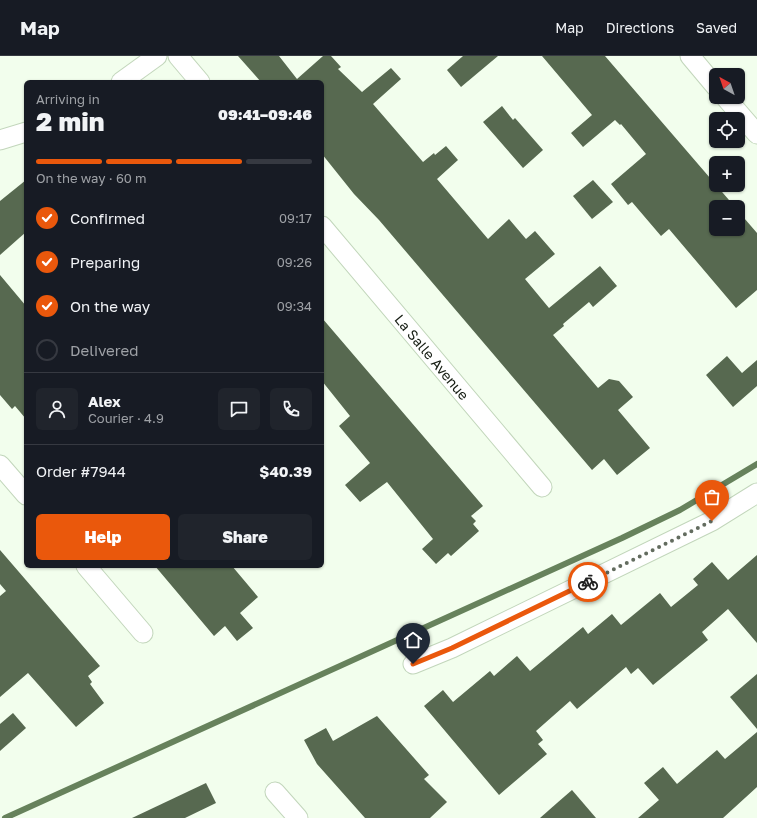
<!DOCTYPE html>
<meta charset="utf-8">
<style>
body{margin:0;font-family:"Golos Text",sans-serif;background:#20242c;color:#f1f3f6;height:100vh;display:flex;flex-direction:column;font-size:15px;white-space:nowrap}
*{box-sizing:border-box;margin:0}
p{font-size:13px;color:#9ea1a6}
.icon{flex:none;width:22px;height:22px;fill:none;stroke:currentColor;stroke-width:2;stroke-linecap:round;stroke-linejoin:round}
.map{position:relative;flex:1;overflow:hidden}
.panel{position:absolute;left:24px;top:24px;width:300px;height:488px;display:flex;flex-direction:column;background:#171b24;border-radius:6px;box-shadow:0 1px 3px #0004}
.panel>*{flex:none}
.needle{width:26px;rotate:320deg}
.buttons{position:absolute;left:709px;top:12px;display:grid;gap:8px}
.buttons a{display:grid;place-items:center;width:36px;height:36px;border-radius:6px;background:#171b24;box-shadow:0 1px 3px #0004;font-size:20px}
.pin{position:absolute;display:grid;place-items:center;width:34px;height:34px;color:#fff;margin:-41px -17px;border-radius:50% 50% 50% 0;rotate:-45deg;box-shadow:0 0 4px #0007}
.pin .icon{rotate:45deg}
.courier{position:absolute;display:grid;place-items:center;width:40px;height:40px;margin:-20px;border:3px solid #ea580c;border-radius:50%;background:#fff;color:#222;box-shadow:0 1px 5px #0007}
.head em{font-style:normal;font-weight:800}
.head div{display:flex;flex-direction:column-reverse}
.head{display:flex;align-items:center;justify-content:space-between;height:68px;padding:0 12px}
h1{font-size:26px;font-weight:800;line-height:30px}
.bar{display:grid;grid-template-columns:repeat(4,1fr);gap:6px 4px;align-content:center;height:48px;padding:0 12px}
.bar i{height:5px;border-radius:3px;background:#363941}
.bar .selected{background:#ea580c}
.bar p{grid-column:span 4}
.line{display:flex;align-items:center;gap:10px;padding:0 12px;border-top:1px solid #363941}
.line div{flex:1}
.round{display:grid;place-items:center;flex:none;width:42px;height:42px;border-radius:6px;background:#20242c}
ol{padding:0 12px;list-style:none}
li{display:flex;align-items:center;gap:12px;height:44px}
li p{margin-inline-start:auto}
li .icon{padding:4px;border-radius:50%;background:#ea580c;color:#fff;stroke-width:4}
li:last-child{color:#9ea1a6}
li i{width:22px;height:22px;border:2px solid #363941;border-radius:50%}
.action{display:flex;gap:8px;margin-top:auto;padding:8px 12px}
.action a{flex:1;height:46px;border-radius:6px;background:#ea580c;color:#fff;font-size:16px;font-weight:800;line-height:46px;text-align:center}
.action a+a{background:#20242c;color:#f1f3f6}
header{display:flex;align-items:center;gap:24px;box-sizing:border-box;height:56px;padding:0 20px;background:#171b24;border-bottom:1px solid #363941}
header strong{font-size:19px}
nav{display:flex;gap:22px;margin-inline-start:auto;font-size:14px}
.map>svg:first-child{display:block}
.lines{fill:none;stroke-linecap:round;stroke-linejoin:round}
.stream{stroke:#67825c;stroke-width:6}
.building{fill:#576950}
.minor-casing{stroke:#c2d6bb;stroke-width:21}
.minor{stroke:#fff;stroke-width:19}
.done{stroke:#636c5f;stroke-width:4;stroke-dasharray:0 7.2}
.route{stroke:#ea580c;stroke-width:5}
.labels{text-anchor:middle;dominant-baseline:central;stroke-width:4;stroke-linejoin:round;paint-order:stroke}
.street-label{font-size:14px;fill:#161d13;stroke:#fff}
</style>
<header>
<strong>Map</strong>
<nav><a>Map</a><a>Directions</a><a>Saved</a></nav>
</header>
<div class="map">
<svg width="757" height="762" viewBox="0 0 757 762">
<rect width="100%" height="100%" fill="#f2feed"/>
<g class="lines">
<!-- stream -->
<path class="stream" d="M 5,762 L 622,482 L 680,454 L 757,408"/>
</g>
<!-- building -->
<g class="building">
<path d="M 238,0 L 279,0 L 297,23 L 323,0 L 331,0 L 341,11 L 338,13 L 362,36 L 391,12 L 401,23 L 373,48 L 423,106 L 434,97 L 435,99 L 446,90 L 458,104 L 437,123 L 488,183 L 509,163 L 526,183 L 535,175 L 555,198 L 525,223 L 549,252 L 600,210 L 617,230 L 593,251 L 589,246 L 563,268 L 564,270 L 553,279 L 598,332 L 609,323 L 619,325 L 633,341 L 618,354 L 650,392 L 617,419 L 604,403 L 592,414 L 379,164 L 354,138 L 322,98 L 322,26 L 261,26 Z"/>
<path d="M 463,0 L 498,0 L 461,31 L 447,14 Z"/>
<path d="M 542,0 L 605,0 L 735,151 L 716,151 L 716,173 L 738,173 L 738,155 L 757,177 L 757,234 L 736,252 L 669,173 L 661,180 L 632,146 L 628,149 L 611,128 L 646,98 L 621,68 L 620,69 L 615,64 L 583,91 L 571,77 L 592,59 Z"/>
<path d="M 502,50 L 513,64 L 515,62 L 543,94 L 523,112 L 483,66 Z"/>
<path d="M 26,124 L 26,176 L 0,199 L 0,145 Z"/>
<path d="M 593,124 L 613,146 L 592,163 L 573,140 Z"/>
<path d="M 0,219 L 26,250 L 26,363 L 15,350 L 12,353 L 0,339 Z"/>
<path d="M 322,262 L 483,450 L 471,460 L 476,465 L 473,468 L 479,475 L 451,500 L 448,497 L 436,508 L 422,493 L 433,483 L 387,426 L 360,446 L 345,429 L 370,407 L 339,370 L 350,360 L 322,325 Z"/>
<path d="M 727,300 L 742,317 L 757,304 L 757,330 L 733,351 L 706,319 Z"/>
<path d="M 0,494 L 100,610 L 88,620 L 92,626 L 90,628 L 104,647 L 76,671 L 28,617 L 0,641 L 0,540 L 6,535 L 0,528 Z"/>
<path d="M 757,499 L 757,587 L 728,553 L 702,576 L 708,584 L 653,629 L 638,612 L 631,618 L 626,611 L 577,653 L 570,645 L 536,675 L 543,684 L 538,688 L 547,698 L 499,739 L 424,650 L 443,634 L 453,646 L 490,615 L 494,620 L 517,600 L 530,615 L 583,571 L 588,578 L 612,558 L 621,569 L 660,537 L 671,551 L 698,529 L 693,523 L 712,506 L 728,524 Z"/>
<path d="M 155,510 L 232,510 L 258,541 L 240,557 L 253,572 L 237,585 L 225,570 L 214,580 Z"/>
<path d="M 757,618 L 757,673 L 730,641 Z"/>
<path d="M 13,657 L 26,672 L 0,695 L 0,668 Z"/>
<path d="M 377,660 L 429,719 L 424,723 L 447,746 L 430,762 L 365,762 L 317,708 L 304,684 L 326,672 L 333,685 Z"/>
<path d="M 757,676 L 757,731 L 723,762 L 638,762 L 659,744 L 644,727 L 663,711 L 677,728 L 717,694 L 725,703 Z"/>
<path d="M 206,727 L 216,747 L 185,762 L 132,762 Z"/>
<path d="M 572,734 L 596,762 L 540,762 L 557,747 Z"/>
</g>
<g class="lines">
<!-- minor casing -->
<g class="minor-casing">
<g id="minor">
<path d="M 178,0 L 200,26"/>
<path d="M 690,0 L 716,31"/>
<path d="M 121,26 L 157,0"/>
<path d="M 725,41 L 757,78"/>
<path d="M 0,84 L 26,76"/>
<path d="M 322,170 L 542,431"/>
<path d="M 0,409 L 26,439"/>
<path d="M 86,510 L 143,577"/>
<path d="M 413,608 L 452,592 L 712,465 L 757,437"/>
<path d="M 275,736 L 298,762"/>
</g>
</g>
<!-- minor -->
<use href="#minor" class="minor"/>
</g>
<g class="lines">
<!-- done -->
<path class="done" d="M 588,526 L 712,465"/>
<!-- route -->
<path class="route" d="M 413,608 L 452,592 L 588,526"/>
</g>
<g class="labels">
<!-- street labels -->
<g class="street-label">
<text transform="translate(432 301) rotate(50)">La Salle Avenue</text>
</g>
</g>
</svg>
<div class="buttons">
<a><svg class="needle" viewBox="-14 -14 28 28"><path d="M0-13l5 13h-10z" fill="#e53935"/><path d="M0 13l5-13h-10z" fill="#9ea1a6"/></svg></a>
<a><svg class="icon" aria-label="locate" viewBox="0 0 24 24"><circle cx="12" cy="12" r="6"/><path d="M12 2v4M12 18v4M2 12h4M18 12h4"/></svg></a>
<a>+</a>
<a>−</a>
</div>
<div class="pin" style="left:712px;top:465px;background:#ea580c"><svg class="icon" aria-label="bag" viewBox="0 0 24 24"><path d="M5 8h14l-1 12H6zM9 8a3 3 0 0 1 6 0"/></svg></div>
<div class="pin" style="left:413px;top:608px;background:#1f2937"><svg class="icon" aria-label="home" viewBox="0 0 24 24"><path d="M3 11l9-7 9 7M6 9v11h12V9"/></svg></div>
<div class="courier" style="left:588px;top:526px"><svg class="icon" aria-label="bike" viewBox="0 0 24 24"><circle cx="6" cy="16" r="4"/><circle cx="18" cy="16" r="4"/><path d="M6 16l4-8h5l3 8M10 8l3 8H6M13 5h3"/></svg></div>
<section class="panel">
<div class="head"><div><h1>2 min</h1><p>Arriving in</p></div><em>09:41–09:46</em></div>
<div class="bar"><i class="selected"></i><i class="selected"></i><i class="selected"></i><i></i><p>On the way · 60 m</p></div>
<ol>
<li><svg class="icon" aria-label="check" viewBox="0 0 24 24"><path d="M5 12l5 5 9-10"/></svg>Confirmed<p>09:17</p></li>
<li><svg class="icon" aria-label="check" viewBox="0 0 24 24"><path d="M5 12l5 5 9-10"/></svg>Preparing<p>09:26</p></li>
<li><svg class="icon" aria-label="check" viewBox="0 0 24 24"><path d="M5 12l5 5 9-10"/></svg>On the way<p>09:34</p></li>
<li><i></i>Delivered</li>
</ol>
<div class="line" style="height:72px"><a class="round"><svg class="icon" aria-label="person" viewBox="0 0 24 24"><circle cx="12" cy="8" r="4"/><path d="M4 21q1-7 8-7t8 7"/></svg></a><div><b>Alex</b><p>Courier · 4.9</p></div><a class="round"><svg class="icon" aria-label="chat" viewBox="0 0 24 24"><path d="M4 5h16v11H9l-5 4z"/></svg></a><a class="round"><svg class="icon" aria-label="phone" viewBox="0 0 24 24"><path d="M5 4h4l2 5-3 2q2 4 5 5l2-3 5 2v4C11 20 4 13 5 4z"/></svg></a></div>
<div class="line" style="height:52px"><div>Order #7944</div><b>$40.39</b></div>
<div class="action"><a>Help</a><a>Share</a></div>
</section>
</div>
